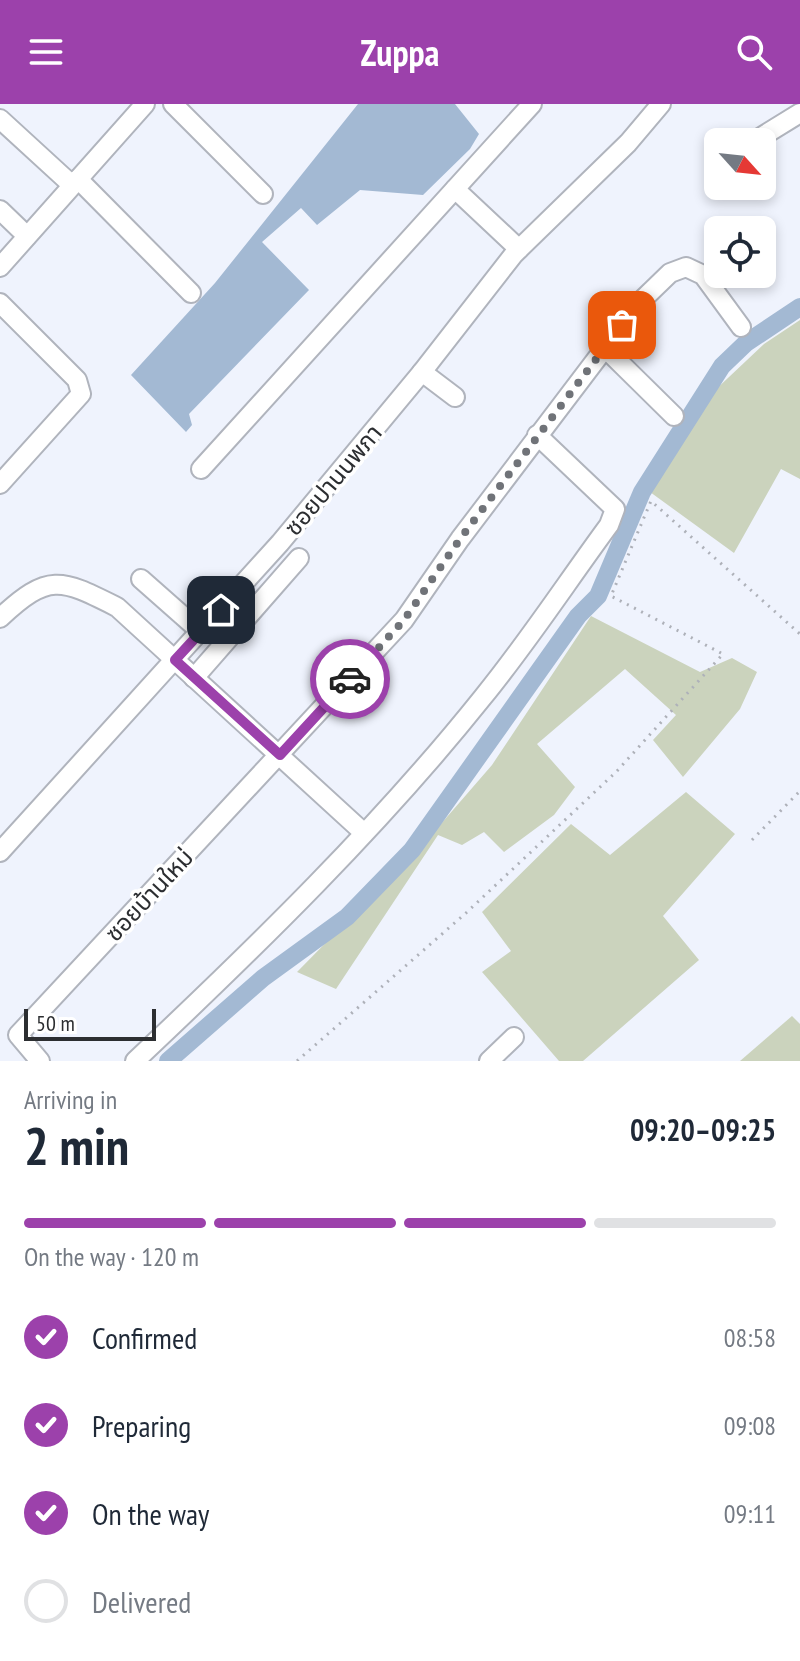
<!DOCTYPE html>
<meta charset="utf-8">
<style>
body{margin:0;font-family:"PT Sans Narrow","Noto Sans Thai",sans-serif;background:#f6f6f7;color:#1f2937;height:100vh;display:flex;flex-direction:column;font-size:30px;white-space:nowrap}
*{box-sizing:border-box;margin:0}
p{font-size:26px;color:#747a83}
.icon{flex:none;width:44px;height:44px;fill:none;stroke:currentColor;stroke-width:2;stroke-linecap:round;stroke-linejoin:round}
.map{position:relative;height:957px;overflow:hidden}
.side{display:flex;flex-direction:column;background:#fff;flex:1}
.side>*{flex:none}
.needle{width:52px;rotate:117deg}
.tools{position:absolute;left:704px;top:24px;display:grid;gap:16px}
.tools a{display:grid;place-items:center;width:72px;height:72px;border-radius:12px;background:#fff;box-shadow:0 4px 12px #0003;font-size:40px}
.scale{position:absolute;left:24px;bottom:20px;width:132px;box-sizing:border-box;padding-left:8px;border:4px solid #2c2e31;border-top:0;font-size:22px;line-height:28px;white-space:nowrap;color:#2c2e31;-webkit-text-stroke:6px #fff;paint-order:stroke}
.pin{position:absolute;display:grid;place-items:center;width:68px;height:68px;color:#fff;margin:-34px;border-radius:16px;box-shadow:0 4px 12px #0006}
.courier{position:absolute;display:grid;place-items:center;width:80px;height:80px;margin:-40px;border:6px solid #9c41ab;border-radius:50%;background:#fff;color:#222;box-shadow:0 2px 10px #0007}
.summary em{font-style:normal;font-weight:800}
.summary div{display:flex;flex-direction:column-reverse}
.summary{display:flex;align-items:center;justify-content:space-between;height:136px;padding:0 24px}
h1{font-size:52px;font-weight:800;line-height:60px}
.bar{display:grid;grid-template-columns:repeat(4,1fr);gap:12px 8px;align-content:center;height:96px;padding:0 24px}
.bar i{height:10px;border-radius:6px;background:#e0e1e3}
.bar .on{background:#9c41ab}
.bar p{grid-column:span 4}
ol{padding:0 24px;list-style:none}
li{display:flex;align-items:center;gap:24px;height:88px}
li p{margin-inline-start:auto}
li .icon{padding:8px;border-radius:50%;background:#9c41ab;color:#fff;stroke-width:4}
li:last-child{color:#747a83}
li i{width:44px;height:44px;border:4px solid #e0e1e3;border-radius:50%}
header{display:flex;justify-content:space-between;align-items:center;height:104px;padding:0 24px;background:#9c41ab;color:#fff;font-size:36px;font-weight:800}
.map>svg:first-child{display:block}
.green{fill:#cbd3bd}
.water{fill:#a3b9d3}
.lines{fill:none;stroke-linecap:round;stroke-linejoin:round}
.canal{stroke:#a3b9d3;stroke-width:18}
.minor-casing{stroke:#b0b4bd;stroke-width:22}
.path{stroke:#aeb1b9;stroke-width:3;stroke-dasharray:2 6;stroke-linecap:butt}
.minor{stroke:#fff;stroke-width:18}
.done{stroke:#707378;stroke-width:8;stroke-dasharray:0 14.4}
.route{stroke:#9c41ab;stroke-width:10}
.labels{text-anchor:middle;dominant-baseline:central;stroke-width:7;stroke-linejoin:round;paint-order:stroke}
.street-label{font-size:24px;fill:#2c2e31;stroke:#fff}
</style>
<header><svg class="icon" aria-label="menu" viewBox="0 0 24 24"><path d="M4 6h16M4 12h16M4 18h16"/></svg>Zuppa<svg class="icon" aria-label="search" viewBox="0 0 24 24"><circle cx="10" cy="10" r="6"/><path d="M15 15l6 6"/></svg></header>
<div class="map">
<svg width="800" height="957" viewBox="0 0 800 957">
<rect width="100%" height="100%" fill="#eff3fd"/>
<!-- green -->
<g class="green">
<path d="M 800,216 L 800,375 L 781,365 L 734,449 L 650,388 L 711,290 L 764,240 Z"/>
<path d="M 591,512 L 700,568 L 732,554 L 757,568 L 740,605 L 683,673 L 653,636 L 676,611 L 625,565 L 537,640 L 575,683 L 554,711 L 504,748 L 484,728 L 462,741 L 438,731 L 336,885 L 297,868 L 427,736 L 492,661 Z"/>
<path d="M 686,688 L 735,730 L 663,812 L 699,856 L 583,957 L 559,957 L 482,868 L 511,847 L 482,808 L 571,720 L 610,751 Z"/>
<path d="M 792,912 L 800,920 L 800,957 L 740,957 Z"/>
</g>
<!-- water -->
<path class="water" d="M 358,0 L 455,0 L 479,30 L 470,45 L 423,91 L 360,86 L 317,121 L 301,104 L 262,138 L 309,186 L 189,310 L 192,321 L 186,328 L 131,271 L 215,179 Z"/>
<g class="lines">
<!-- canal -->
<path class="canal" d="M 168,957 L 263,874 L 347,813 L 412,746 L 578,512 L 598,492 L 642,388 L 722,262 L 746,239 L 800,203"/>
<!-- minor casing -->
<g class="minor-casing">
<g id="minor">
<path d="M 173,0 L 263,90"/>
<path d="M 0,15 L 72,81"/>
<path d="M 753,38 L 800,9"/>
<path d="M 78,75 L 191,189"/>
<path d="M 455,85 L 519,145"/>
<path d="M 0,106 L 27,132"/>
<path d="M 0,163 L 145,0"/>
<path d="M 0,199 L 77,276 L 81,290 L 0,380"/>
<path d="M 604,243 L 674,312"/>
<path d="M 422,268 L 455,293"/>
<path d="M 201,365 L 532,0"/>
<path d="M 141,475 L 201,528"/>
<path d="M 0,514 C 49,468 61,475 117,503 L 364,729"/>
<path d="M 194,574 L 299,454"/>
<path d="M 0,748 L 280,439 L 422,268 L 514,150 L 628,39 L 661,0"/>
<path d="M 40,957 L 18,931 L 404,516 L 460,435 L 639,199 L 670,169 L 686,163 L 703,171 L 741,223"/>
<path d="M 135,957 C 257,842 379,723 483,593 C 528,538 567,478 609,421 L 615,405 L 537,331"/>
<path d="M 489,957 L 514,933"/>
</g>
</g>
<!-- path -->
<g class="path">
<path d="M 752,736 L 800,687"/>
<path d="M 297,957 L 466,809 L 616,668 L 723,550 L 611,492 L 651,397 L 800,530"/>
</g>
<!-- minor -->
<use href="#minor" class="minor"/>
</g>
<g class="lines">
<!-- done -->
<path class="done" d="M 350,575 L 404,516 L 460,435 L 622,221"/>
<!-- route -->
<path class="route" d="M 221,506 L 175,556 L 280,651 L 350,575"/>
</g>
<g class="labels">
<!-- street labels -->
<g class="street-label">
<text transform="translate(333 376) rotate(-50)">ซอยปานนพภา</text>
<text transform="translate(149 791) rotate(-47)">ซอยบ้านใหม่</text>
</g>
</g>
</svg>
<div class="tools">
<a><svg class="needle" viewBox="-14 -14 28 28"><path d="M0-13l5 13h-10z" fill="#e53935"/><path d="M0 13l5-13h-10z" fill="#747a83"/></svg></a>
<a><svg class="icon" aria-label="locate" viewBox="0 0 24 24"><circle cx="12" cy="12" r="6"/><path d="M12 2v4M12 18v4M2 12h4M18 12h4"/></svg></a>
</div>
<div class="scale">50 m</div>
<div class="pin" style="left:622px;top:221px;background:#ea580c"><svg class="icon" aria-label="bag" viewBox="0 0 24 24"><path d="M5 8h14l-1 12H6zM9 8a3 3 0 0 1 6 0"/></svg></div>
<div class="pin" style="left:221px;top:506px;background:#1f2937"><svg class="icon" aria-label="home" viewBox="0 0 24 24"><path d="M3 11l9-7 9 7M6 9v11h12V9"/></svg></div>
<div class="courier" style="left:350px;top:575px"><svg class="icon" aria-label="car" viewBox="0 0 24 24"><path d="M5 17H2v-5l4-1 3-4h7l3 4 3 1v5h-3M9 17h6M6 11h13"/><circle cx="7" cy="17" r="2"/><circle cx="17" cy="17" r="2"/></svg></div>
</div>
<section class="side">
<div class="summary"><div><h1>2 min</h1><p>Arriving in</p></div><em>09:20–09:25</em></div>
<div class="bar"><i class="on"></i><i class="on"></i><i class="on"></i><i></i><p>On the way · 120 m</p></div>
<ol>
<li><svg class="icon" aria-label="check" viewBox="0 0 24 24"><path d="M5 12l5 5 9-10"/></svg>Confirmed<p>08:58</p></li>
<li><svg class="icon" aria-label="check" viewBox="0 0 24 24"><path d="M5 12l5 5 9-10"/></svg>Preparing<p>09:08</p></li>
<li><svg class="icon" aria-label="check" viewBox="0 0 24 24"><path d="M5 12l5 5 9-10"/></svg>On the way<p>09:11</p></li>
<li><i></i>Delivered</li>
</ol>
</section>
